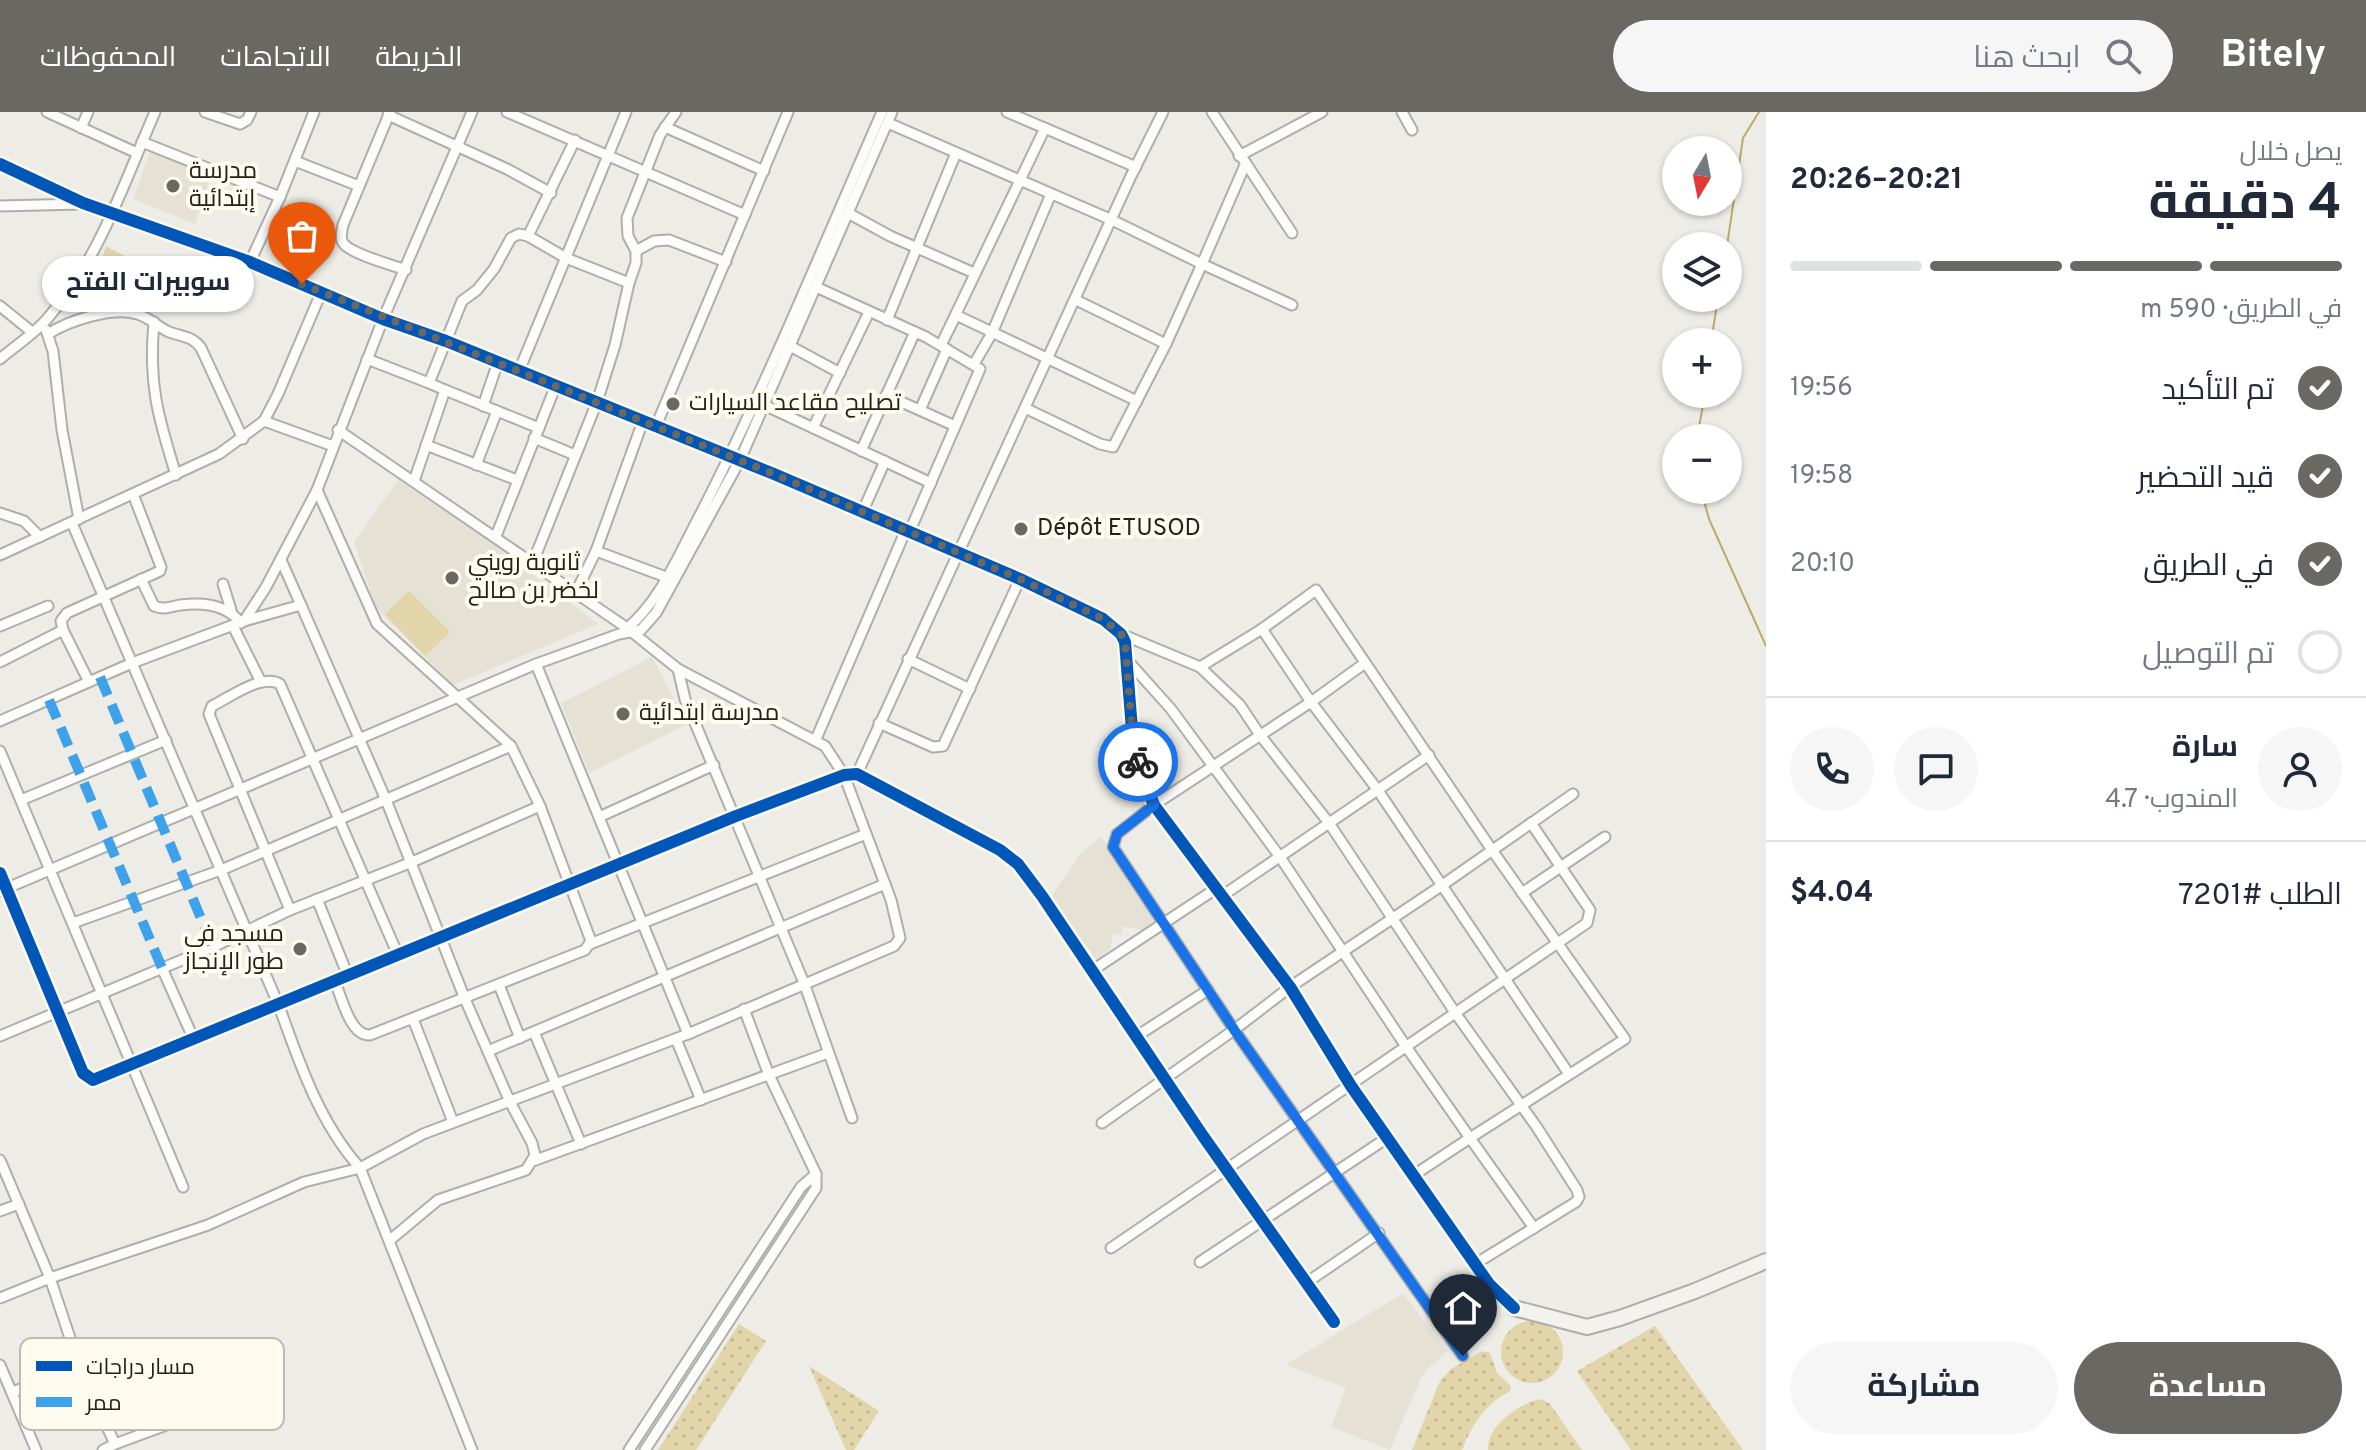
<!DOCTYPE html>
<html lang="ar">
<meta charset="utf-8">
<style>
body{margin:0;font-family:Overpass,Cairo,sans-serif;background:#f6f6f7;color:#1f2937;direction:rtl;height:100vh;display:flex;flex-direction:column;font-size:30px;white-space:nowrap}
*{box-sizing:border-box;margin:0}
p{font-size:26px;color:#747a83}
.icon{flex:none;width:44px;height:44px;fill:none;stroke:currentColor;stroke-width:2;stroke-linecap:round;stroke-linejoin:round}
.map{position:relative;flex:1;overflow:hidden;direction:ltr}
.side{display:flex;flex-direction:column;background:#fff;width:600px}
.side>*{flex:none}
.needle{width:52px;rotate:190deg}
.fabs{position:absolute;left:1662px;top:24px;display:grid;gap:16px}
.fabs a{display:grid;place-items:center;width:80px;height:80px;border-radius:50%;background:#fff;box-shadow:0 2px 6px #0004;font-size:40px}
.pin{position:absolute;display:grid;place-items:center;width:68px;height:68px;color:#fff;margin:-82px -34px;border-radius:50% 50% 50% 0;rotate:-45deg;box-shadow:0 0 8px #0007}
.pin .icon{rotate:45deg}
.courier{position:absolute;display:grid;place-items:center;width:80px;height:80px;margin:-40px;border:6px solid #1a73e8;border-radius:50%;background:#fff;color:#222;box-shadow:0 2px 10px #0007}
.bubble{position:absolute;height:56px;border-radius:28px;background:#fff;box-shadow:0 2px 6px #0004;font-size:26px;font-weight:700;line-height:56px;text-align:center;direction:rtl}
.head em{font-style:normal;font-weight:700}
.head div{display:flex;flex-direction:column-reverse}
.head{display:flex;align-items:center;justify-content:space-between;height:136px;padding:0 24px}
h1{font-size:52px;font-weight:700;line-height:60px}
.bar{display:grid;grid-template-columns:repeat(4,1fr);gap:12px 8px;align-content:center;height:96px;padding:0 24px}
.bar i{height:10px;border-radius:6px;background:#e0e1e3}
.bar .selected{background:#696863}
.bar p{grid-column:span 4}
.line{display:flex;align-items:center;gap:20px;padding:0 24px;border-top:2px solid #e0e1e3}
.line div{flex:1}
.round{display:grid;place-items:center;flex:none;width:84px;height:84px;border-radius:42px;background:#f6f6f7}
ol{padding:0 24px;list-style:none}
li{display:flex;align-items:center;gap:24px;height:88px}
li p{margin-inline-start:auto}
li .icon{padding:8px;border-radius:50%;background:#696863;color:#fff;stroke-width:4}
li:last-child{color:#747a83}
li i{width:44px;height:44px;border:4px solid #e0e1e3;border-radius:50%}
.action{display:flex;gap:16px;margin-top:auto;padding:16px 24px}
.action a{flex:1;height:92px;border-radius:48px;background:#696863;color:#fff;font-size:32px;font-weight:700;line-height:92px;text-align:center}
.action a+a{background:#f6f6f7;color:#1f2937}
header{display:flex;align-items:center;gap:48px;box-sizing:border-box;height:112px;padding:0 40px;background:#696863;color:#fff}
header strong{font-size:38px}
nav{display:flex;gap:44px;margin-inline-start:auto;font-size:28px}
.search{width:560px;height:72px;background:#f6f6f7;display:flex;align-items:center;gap:20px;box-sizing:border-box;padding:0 28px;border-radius:44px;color:#747a83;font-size:30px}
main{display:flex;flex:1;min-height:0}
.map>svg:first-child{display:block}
.built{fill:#e5e1d4}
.grass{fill:url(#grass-dots)}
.pitch{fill:#e2d5aa}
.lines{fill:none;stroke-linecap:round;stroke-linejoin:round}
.stream{stroke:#bcaa6c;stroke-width:2}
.minor-casing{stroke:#afaeaa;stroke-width:13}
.secondary-casing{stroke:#afaeaa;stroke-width:18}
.minor{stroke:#fcfcfb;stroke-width:9}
.secondary{stroke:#f3f2ee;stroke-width:14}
.quiet{stroke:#3ea2ea;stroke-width:10;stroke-dasharray:20 10;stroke-linecap:butt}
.cycleway-casing{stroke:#fffbef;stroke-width:17}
.cycleway{stroke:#0057b8;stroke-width:12}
.done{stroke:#696863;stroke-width:8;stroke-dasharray:0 14.4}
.route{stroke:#1a73e8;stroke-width:10}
.poi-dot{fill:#696863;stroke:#fffbef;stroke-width:3}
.labels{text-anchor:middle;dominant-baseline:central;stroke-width:8;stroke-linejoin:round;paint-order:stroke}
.poi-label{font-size:24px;fill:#22211c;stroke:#fffbef;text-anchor:start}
.key{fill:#fffbef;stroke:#bdbab0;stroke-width:2}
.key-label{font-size:22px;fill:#22211c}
</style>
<header>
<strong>Bitely</strong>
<div class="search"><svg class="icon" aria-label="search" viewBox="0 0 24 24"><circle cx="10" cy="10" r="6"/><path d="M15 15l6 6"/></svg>ابحث هنا</div>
<nav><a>الخريطة</a><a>الاتجاهات</a><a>المحفوظات</a></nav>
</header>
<main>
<section class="side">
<div class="head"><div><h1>4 دقيقة</h1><p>يصل خلال</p></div><em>20:21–20:26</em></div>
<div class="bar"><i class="selected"></i><i class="selected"></i><i class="selected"></i><i></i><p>في الطريق · 590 m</p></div>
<ol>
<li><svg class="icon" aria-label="check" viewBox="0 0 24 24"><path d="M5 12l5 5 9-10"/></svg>تم التأكيد<p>19:56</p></li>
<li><svg class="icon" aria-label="check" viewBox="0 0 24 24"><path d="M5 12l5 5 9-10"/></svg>قيد التحضير<p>19:58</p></li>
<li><svg class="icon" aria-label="check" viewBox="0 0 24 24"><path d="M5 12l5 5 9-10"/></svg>في الطريق<p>20:10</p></li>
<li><i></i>تم التوصيل</li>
</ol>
<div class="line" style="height:144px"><a class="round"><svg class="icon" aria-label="person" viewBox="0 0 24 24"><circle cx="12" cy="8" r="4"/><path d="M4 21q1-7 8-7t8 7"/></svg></a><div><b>سارة</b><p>المندوب · 4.7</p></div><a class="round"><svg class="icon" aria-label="chat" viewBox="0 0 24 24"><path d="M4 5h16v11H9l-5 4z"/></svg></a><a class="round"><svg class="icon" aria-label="phone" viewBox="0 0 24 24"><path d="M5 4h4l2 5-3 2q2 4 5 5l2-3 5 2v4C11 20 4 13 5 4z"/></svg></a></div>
<div class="line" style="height:104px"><div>الطلب #7201</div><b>$4.04</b></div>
<div class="action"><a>مساعدة</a><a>مشاركة</a></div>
</section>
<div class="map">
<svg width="1766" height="1338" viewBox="0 0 1766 1338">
<defs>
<pattern id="grass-dots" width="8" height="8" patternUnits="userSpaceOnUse" patternTransform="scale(2)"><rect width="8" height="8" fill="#e2d5aa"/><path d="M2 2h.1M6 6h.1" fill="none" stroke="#c2b792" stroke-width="1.8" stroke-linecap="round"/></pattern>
</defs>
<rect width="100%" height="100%" fill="#eeece6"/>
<!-- built -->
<g class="built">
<path d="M 151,36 L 212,61 L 195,112 L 133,87 Z"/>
<path d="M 398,368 L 500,437 L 598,512 L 453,573 L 376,496 L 354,430 Z"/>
<path d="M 652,545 L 687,612 L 589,661 L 561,591 Z"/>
<path d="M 1101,725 L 1158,807 L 1143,818 L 1123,814 L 1122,823 L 1113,821 L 1110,837 L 1097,848 L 1050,787 L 1079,743 Z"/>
<path d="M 1403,1181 L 1447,1240 L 1430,1254 L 1421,1266 L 1390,1338 L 1331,1315 L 1346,1276 L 1286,1253 Z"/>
</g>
<!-- grass -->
<g class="grass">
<circle cx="1532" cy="1240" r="31"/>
<path d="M 739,1212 L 766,1229 L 696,1338 L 658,1338 Z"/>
<path d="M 1655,1214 L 1743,1338 L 1631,1338 L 1577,1259 Z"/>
<path d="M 1482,1239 L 1490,1241 L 1497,1261 L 1511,1274 L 1510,1279 C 1484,1293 1473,1311 1462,1338 L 1412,1338 L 1440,1269 L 1451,1257 Z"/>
<path d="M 809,1254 L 879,1299 L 854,1338 L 846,1338 Z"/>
<path d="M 1542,1287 L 1550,1292 L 1582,1338 L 1488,1338 C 1486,1314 1520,1290 1542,1287 Z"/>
</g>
<!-- pitch -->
<g class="pitch">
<path d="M 106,134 L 167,167 L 155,199 L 94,173 Z"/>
<path d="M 409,479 L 450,520 L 425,544 L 385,502 Z"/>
</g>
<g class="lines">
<!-- stream -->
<g class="stream">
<path d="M 1727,134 L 1743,26 L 1759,0"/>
<path d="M 1711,230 L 1718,186"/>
<path d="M 1697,326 L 1705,282"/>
<path d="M 1701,378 L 1709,407 L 1766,534"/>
</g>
<!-- minor casing -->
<g class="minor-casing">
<g id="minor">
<path d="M 47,0 L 137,41"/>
<path d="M 205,0 L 240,12 L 247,8 L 251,0"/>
<path d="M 390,0 L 343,113 C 342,119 339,127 344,132 C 352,142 392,153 406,158"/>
<path d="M 507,0 L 745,103"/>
<path d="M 1007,0 L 1136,55"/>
<path d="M 1212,0 L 1292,121"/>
<path d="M 1402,0 L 1412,18"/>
<path d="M 388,3 L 507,57 L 551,81"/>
<path d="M 888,11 L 1112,108 L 1202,152 L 1166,232 L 1113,335 L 1100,332 L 1025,296"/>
<path d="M 665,15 L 764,59"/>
<path d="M 81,16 L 88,0"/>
<path d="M 1045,16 L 941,233 L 956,203 L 1137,289"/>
<path d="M 575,28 L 528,124 L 566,146 L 629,171"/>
<path d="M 142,30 L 280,85"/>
<path d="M 1239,44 L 1322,0"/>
<path d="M 295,49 L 359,74"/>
<path d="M 0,52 L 83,91 L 250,150 L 383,207 L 446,229 L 774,362 L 1020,467 L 1103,507 L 1121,522 L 1125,530 L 1133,630 L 1141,661 L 1154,693 L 1290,875 L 1351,974 L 1489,1172 L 1514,1196"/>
<path d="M 1245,53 L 1202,152 L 1292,193"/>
<path d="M 0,94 L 81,92"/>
<path d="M 848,101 L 890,124 L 974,161"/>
<path d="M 636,139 L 654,129 L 669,128 L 726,150"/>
<path d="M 250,150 L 280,85 L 314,0"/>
<path d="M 816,175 L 926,225 L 980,257 L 909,421"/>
<path d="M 1076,188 L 1166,232"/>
<path d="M 0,194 L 32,220"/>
<path d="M 887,208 L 956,41"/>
<path d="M 154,210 C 148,271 158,305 176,363"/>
<path d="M 46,218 L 53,239 L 62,318 L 79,407"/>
<path d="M 48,222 C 68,209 113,194 137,202 C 149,205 158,215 169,220 C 183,225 192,224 201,236 L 243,327"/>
<path d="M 790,234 L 840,261"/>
<path d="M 0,247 C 15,234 34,222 47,207 C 99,148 124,71 155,0"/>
<path d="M 367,247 L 429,271"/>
<path d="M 974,252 L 992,221 L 1051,82"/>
<path d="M 519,259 L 626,0"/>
<path d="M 445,278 L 539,316"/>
<path d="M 886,283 L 955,314"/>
<path d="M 764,293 L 931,371"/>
<path d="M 483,294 L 498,250"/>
<path d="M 920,298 L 947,237"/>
<path d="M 264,309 L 278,282 L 321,181"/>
<path d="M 656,314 L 788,0"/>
<path d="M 813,316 L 869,200"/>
<path d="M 534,326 L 575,343"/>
<path d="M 426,333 L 517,368"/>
<path d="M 861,339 L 915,220"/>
<path d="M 476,353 L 497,299"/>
<path d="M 414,369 L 445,278 L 429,271 L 462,189 L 477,178 L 494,157 L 511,126 L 519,122 L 528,124"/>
<path d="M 317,378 L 377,512 L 511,634 L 540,694 L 591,829 L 585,838 L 370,923 C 350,924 342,886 335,870"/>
<path d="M 0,401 L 24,409 L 40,425"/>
<path d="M 862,401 L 885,349"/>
<path d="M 72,411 L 279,894 C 299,950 319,1010 360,1056 L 472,1338"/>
<path d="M 496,424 L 556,273"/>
<path d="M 596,439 L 666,465"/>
<path d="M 0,443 L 219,342 L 264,309 L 333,334"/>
<path d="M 281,448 L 301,493"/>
<path d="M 533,450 L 597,290 L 615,233 L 629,171 L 636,151 L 636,139 L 628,124 L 627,106 L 660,23 L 676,0"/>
<path d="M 141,467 L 154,494 C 164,498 170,495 180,493 C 203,490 227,493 241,511"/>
<path d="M 223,472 L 231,498"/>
<path d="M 576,480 L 596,439 L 643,309"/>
<path d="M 244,509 L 301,493 L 386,688 L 465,887 L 510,990 L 532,1031 L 535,1043 L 526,1058 L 438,1088 L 390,1128"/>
<path d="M 0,514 L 48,494"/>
<path d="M 233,514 L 261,570"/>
<path d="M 1262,517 L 1311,590 L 1377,677 L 1569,962"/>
<path d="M 63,518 L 61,509 L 67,501 L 160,459 L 161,455 L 133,382"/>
<path d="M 625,518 C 661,489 680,440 701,401 C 768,270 823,134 882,0"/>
<path d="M 1121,522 L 1200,555 L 1240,593 L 1260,623 L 1329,711 L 1456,902 L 1536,1014 L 1577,1078 L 1579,1085 L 1576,1090 L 1475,1152"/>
<path d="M 908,547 L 970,577"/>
<path d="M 1128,549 L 1171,597 L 1280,745 L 1407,936 L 1470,1026 L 1414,1063"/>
<path d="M 0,550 L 63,518 L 89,570"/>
<path d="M 1365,551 L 1311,590 L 1154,693 L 1117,722 L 1113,735 L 1235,919 L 1463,1244"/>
<path d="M 536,552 L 688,922"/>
<path d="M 1200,555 L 1262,517 L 1316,478 L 1492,738 L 1625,927 L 1470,1026 L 1534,1116"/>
<path d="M 678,557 L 685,587 L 804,871 L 852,1006"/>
<path d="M 0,609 L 132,551 L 244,509 L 266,475 L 317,378 L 383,207 L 472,0"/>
<path d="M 879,611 L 933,635 L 943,634 L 1020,467"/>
<path d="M 816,627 L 905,420"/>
<path d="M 0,639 L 183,1075"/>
<path d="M 857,662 L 1131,64 L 1163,0"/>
<path d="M 21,688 L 166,628"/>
<path d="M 599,705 L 714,653"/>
<path d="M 0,761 L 83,961 L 93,968 L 736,704 L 844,663 L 857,662 L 1000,738 L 1018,752 L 1042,784 L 1203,1024 L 1334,1210"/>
<path d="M 0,779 L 536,552 L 619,522 L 641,518 L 656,501 L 740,348 L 892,0"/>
<path d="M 1522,781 L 1605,725"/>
<path d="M 1222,784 L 1429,643"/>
<path d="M 317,787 L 348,864"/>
<path d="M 290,798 L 209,602 L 212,594 C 229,586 262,561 280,572 L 398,843"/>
<path d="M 73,811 L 221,758 L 511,634"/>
<path d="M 590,832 L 866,722"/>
<path d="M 162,856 L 194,928"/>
<path d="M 1093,858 L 1217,776"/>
<path d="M 499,873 L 520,926"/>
<path d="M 413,907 L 453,1010"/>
<path d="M 534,920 L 581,1032"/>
<path d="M 0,924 L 213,835 L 290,798 L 412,750 L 540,694"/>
<path d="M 1137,924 L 1208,878"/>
<path d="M 676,927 L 701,988"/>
<path d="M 488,939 L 885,772"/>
<path d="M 1102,1011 L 1234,918 L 1290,875 L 1441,774 L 1573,682"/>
<path d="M 0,1048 L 50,1166 L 80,1256 L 115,1332 L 103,1338"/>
<path d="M 533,1049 L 828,941"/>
<path d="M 0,1099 L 19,1092"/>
<path d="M 1111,1136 L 1587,811 L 1590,798 L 1531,711"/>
<path d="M 1200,1150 L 1387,1026"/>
<path d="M 1306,1171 L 1379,1121"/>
<path d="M 0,1186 L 50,1166 L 208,1113 L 304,1070 L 360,1056 L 423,1022 L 688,922 L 894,834 L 900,826 L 891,788 L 844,663 L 825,634 L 678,557 L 627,516 L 338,318"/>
<path d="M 0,1253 L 36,1338"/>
<path d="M 12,1280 L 80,1256"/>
<path d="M 115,1332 L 199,1301"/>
<path d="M 629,1338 L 801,1075 L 816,1062"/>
<path d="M 645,1338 L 816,1076 L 816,1062 L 769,963 L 744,897"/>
</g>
</g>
<!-- secondary casing -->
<g class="secondary-casing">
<path id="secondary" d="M 1514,1196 L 1587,1215 L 1620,1206 L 1695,1179 L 1766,1149"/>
</g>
<!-- minor -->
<use href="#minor" class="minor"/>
<!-- secondary -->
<use href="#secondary" class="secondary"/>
<!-- quiet -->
<g class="quiet">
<path d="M 100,565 L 213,835"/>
<path d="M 49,588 L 162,856"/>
</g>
<!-- cycleway casing -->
<g class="cycleway-casing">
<g id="cycleway">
<path d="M 0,52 L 83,91 L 250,150 L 383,207 L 446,229 L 774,362 L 1020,467 L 1103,507 L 1121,522 L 1125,530 L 1133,630 L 1141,661 L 1154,693 L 1290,875 L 1351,974 L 1489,1172 L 1514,1196"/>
<path d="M 0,761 L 83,961 L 93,968 L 736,704 L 844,663 L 857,662 L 1000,738 L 1018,752 L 1042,784 L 1203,1024 L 1334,1210"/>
</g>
</g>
<!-- cycleway -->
<use href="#cycleway" class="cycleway"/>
</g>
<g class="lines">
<!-- done -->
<path class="done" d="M 302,172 L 774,362 L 1020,467 L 1103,507 L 1121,522 L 1125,530 L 1133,630 L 1138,650"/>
<!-- route -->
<path class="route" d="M 1138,650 L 1154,693 L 1117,722 L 1113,735 L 1235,919 L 1463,1244"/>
</g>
<!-- markers -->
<g class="poi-dot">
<circle cx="173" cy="74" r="8"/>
<circle cx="673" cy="292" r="8"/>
<circle cx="1021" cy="417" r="8"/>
<circle cx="452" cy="466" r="8"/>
<circle cx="623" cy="602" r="8"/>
<circle cx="300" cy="837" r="8"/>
</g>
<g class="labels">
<!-- poi labels -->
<g class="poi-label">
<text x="189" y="60">مدرسة<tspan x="189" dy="28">إبتدائية</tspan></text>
<text x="689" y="292">تصليح مقاعد السيارات</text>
<text x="1037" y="417">Dépôt ETUSOD</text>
<text x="468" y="452">ثانوية رويني<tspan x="468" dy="28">لخضر بن صالح</tspan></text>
<text x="639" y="602">مدرسة ابتدائية</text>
<text x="284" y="823" text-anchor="end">مسجد في<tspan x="284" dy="28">طور الإنجاز</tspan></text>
</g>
</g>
<!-- legend -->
<rect x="20" y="1226" width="264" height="92" rx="12" class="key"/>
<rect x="36" y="1249" width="36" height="10" fill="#0057b8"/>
<rect x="36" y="1285" width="36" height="10" fill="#3ea2ea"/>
<g class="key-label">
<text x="86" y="1262">مسار دراجات</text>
<text x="86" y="1298">ممر</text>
</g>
</svg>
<div class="fabs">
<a><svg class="needle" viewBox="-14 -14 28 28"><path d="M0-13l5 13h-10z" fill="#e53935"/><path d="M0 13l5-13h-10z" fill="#747a83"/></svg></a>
<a><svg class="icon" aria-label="layers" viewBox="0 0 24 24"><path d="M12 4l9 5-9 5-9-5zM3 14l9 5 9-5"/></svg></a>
<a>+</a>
<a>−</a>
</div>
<div class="pin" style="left:302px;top:172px;background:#ea580c"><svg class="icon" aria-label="bag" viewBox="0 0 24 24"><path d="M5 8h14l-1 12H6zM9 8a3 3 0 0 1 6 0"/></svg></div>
<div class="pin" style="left:1463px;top:1244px;background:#1f2937"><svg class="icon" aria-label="home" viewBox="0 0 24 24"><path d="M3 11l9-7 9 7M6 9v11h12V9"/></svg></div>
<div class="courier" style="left:1138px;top:650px"><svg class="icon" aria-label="bike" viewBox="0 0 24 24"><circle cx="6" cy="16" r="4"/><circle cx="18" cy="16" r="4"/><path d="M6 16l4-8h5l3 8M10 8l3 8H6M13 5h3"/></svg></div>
<div class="bubble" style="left:42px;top:144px;width:212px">سوبيرات الفتح</div>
</div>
</main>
